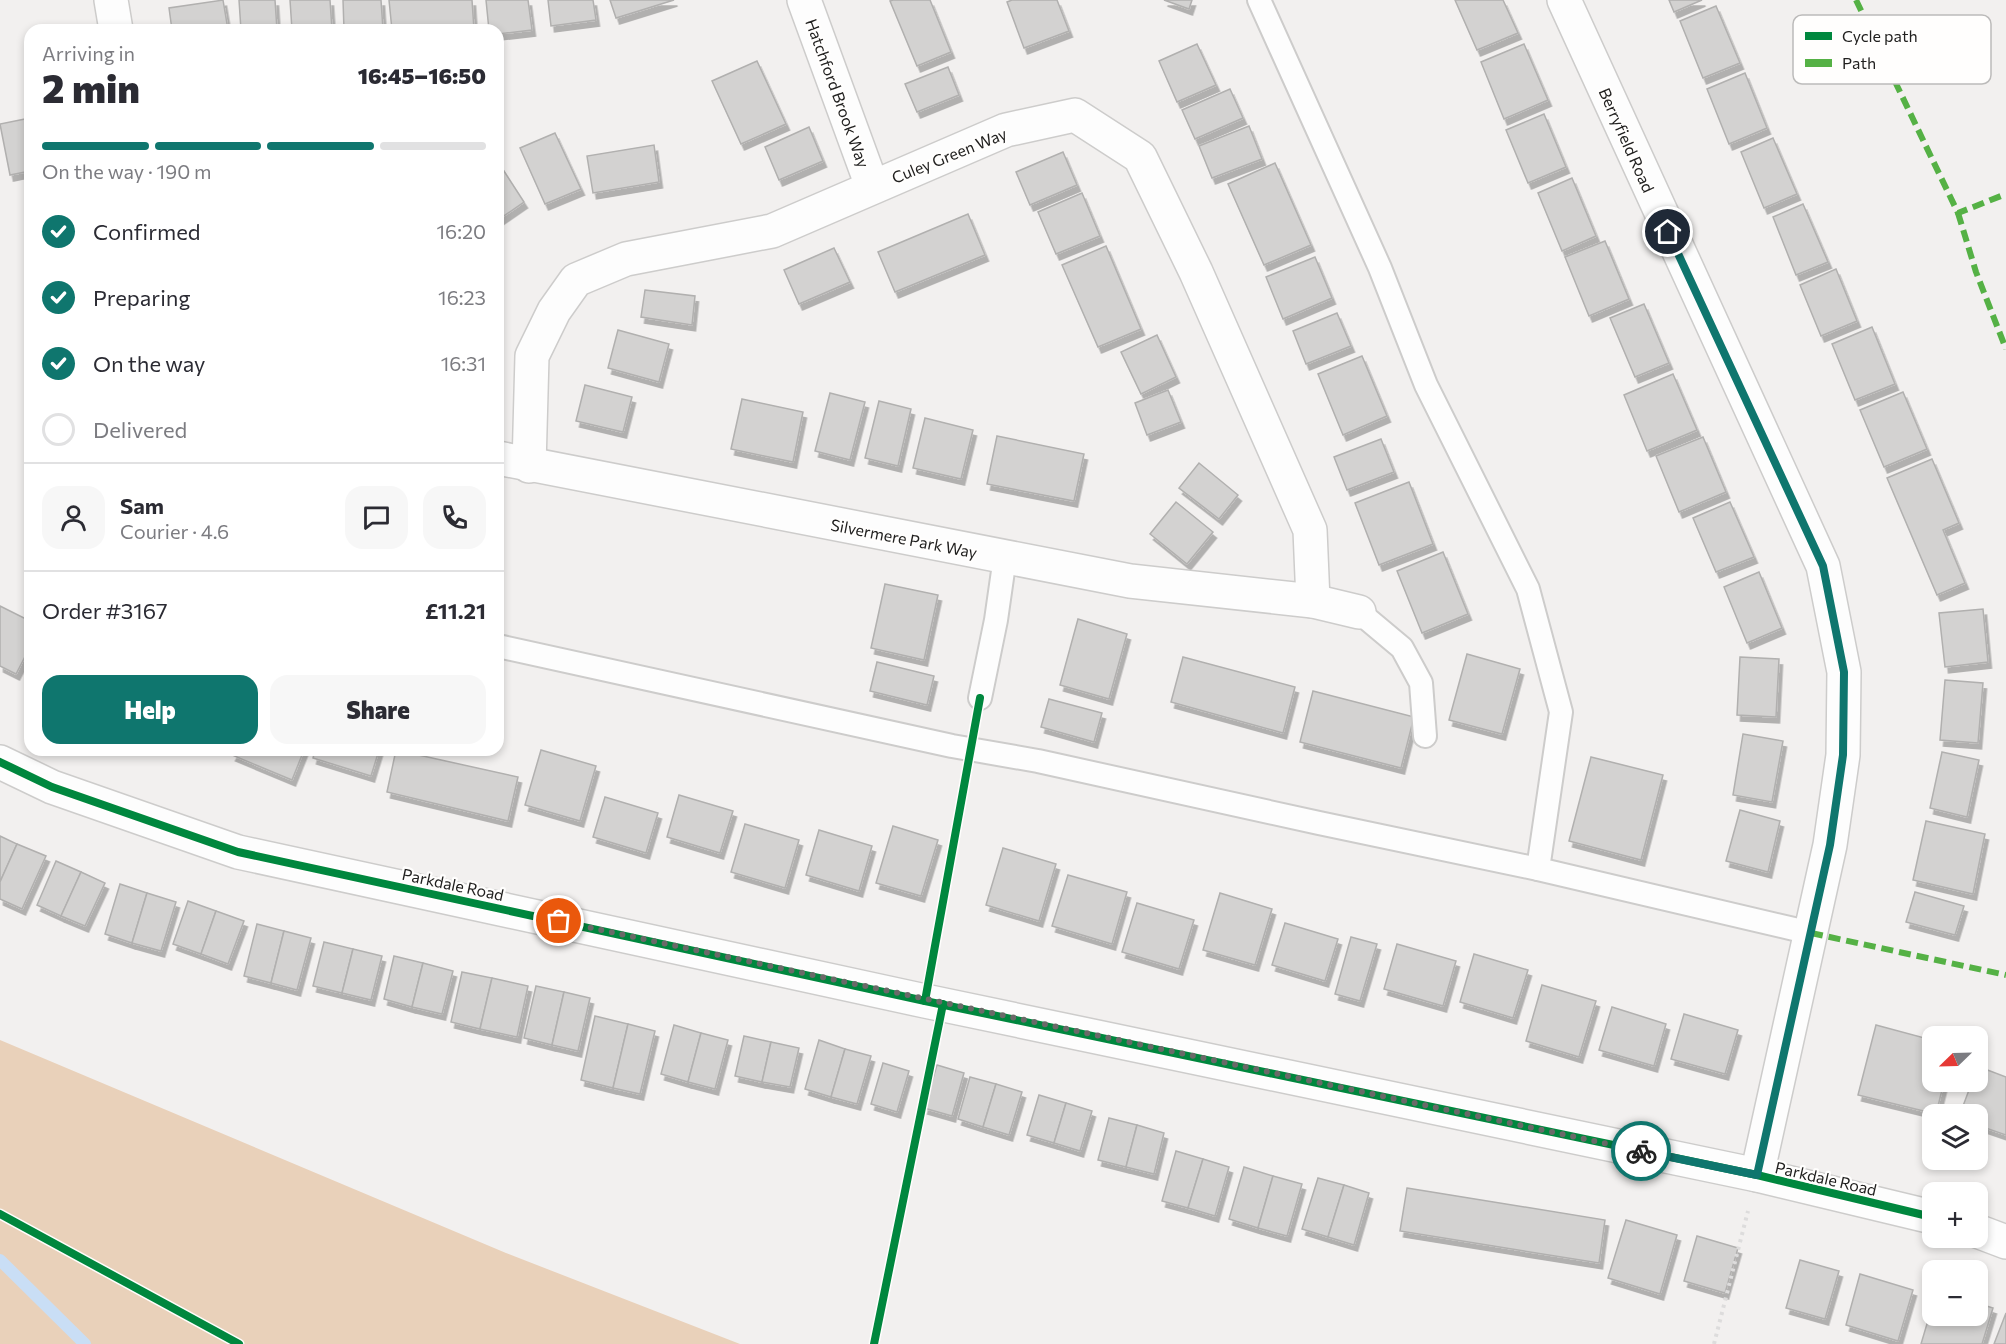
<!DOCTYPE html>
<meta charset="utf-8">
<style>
body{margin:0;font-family:Commissioner,sans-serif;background:#f7f7f7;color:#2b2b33;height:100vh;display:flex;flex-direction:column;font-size:22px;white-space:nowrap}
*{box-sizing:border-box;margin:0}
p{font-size:20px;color:#7c7c81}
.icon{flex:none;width:33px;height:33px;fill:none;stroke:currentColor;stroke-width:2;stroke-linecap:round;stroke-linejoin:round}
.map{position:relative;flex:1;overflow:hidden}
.panel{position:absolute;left:24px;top:24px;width:480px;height:732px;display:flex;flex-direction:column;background:#fff;border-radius:18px;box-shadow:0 3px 9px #0003}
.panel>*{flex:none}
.needle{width:39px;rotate:247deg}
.controls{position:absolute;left:1922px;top:1026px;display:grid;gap:12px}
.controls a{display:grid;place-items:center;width:66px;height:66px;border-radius:12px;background:#fff;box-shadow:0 3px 9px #0003;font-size:30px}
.pin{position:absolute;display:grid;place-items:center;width:51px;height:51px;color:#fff;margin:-26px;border:3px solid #fff;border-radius:50%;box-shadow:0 2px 6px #0007}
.courier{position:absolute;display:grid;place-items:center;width:60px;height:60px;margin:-30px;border:4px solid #0f766e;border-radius:50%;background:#fff;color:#222;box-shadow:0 2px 8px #0007}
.headline em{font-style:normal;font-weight:800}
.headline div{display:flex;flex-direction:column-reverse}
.headline{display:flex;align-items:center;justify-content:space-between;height:102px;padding:0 18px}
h1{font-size:39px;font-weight:800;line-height:45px}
.bar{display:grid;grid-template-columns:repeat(4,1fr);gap:9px 6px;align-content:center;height:72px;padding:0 18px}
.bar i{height:8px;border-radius:4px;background:#e1e1e2}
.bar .active{background:#0f766e}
.bar p{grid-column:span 4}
.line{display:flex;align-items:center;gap:15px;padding:0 18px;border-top:2px solid #e1e1e2}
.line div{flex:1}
.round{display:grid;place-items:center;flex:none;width:63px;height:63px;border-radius:18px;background:#f7f7f7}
ol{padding:0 18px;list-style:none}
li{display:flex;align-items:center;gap:18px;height:66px}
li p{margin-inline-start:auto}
li .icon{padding:6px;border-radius:50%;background:#0f766e;color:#fff;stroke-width:4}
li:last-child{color:#7c7c81}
li i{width:33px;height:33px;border:3px solid #e1e1e2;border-radius:50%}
.action{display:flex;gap:12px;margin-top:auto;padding:12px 18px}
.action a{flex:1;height:69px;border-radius:18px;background:#0f766e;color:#fff;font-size:24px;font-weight:800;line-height:69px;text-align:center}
.action a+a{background:#f7f7f7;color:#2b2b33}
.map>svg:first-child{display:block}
.forest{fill:#e9d1ba}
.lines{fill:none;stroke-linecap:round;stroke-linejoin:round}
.stream{stroke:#c9def5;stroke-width:12}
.building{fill:#d3d2d1;stroke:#b1b0af;stroke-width:1.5;filter:url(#shadow)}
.service-casing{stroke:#cdcccb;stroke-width:26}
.minor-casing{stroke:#cdcccb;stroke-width:36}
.path{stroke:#dddcdc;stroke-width:4;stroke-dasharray:3 4.5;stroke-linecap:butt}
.service{stroke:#fdfdfd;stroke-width:22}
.minor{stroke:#fdfdfd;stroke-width:33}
.quiet{stroke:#55b145;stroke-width:6;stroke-dasharray:12 6;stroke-linecap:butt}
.cycleway-casing{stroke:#fffefd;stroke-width:11}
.cycleway{stroke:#00873e;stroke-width:8}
.done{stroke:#6a6968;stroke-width:6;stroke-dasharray:0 10.8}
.route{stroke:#0f766e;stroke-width:8}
.labels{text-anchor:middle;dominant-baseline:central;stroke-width:4.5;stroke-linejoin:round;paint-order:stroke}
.street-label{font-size:16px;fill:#21201f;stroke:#fffefd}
.key{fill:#fffefd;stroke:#bcbbba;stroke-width:1.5}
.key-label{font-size:16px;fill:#21201f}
</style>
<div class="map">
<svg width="2006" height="1344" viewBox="0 0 2006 1344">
<defs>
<filter id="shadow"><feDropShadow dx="3.5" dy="6" stdDeviation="0" flood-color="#0004"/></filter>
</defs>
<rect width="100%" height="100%" fill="#f2f0ef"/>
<!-- forest -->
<path class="forest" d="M 0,1040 L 506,1253 L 740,1344 L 0,1344 Z"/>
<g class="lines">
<!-- stream -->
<path class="stream" d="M 0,1260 L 85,1344"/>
</g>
<!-- building -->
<g class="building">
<path d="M 223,0 L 228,30 L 172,30 L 169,8 Z"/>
<path d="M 239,0 L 275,0 L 277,30 L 241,30 Z"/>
<path d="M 290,0 L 330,0 L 332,30 L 292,30 Z"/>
<path d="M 343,0 L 381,0 L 383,30 L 344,30 Z"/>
<path d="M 389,0 L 472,0 L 474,30 L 392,30 Z"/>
<path d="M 486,0 L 528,0 L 532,30 L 498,34 L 498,30 L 489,30 Z"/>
<path d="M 548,0 L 593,0 L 596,20 L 551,26 Z"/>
<path d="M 610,0 L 674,0 L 616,18 Z"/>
<path d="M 893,0 L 930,0 L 951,52 L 917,66 L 890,1 Z"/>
<path d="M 1012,0 L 1057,0 L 1069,31 L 1024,48 L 1007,2 Z"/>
<path d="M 1164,0 L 1192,0 L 1189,9 Z"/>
<path d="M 1455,0 L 1503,0 L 1518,33 L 1477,50 Z"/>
<path d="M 1669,0 L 1702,0 L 1674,12 Z"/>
<path d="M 1716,6 L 1740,63 L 1703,78 L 1680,21 Z"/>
<path d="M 1197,44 L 1216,85 L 1177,102 L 1159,61 Z"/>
<path d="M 1524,44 L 1548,100 L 1504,119 L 1481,62 Z"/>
<path d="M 757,61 L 786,124 L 741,144 L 712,81 Z"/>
<path d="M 948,67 L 959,95 L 917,112 L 905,84 Z"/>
<path d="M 1745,73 L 1767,128 L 1729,144 L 1707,89 Z"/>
<path d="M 1230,89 L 1243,118 L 1195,139 L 1182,110 Z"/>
<path d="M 1544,114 L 1566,167 L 1528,183 L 1506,130 Z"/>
<path d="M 30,118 L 30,171 L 10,175 L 0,124 Z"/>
<path d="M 1249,126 L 1262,159 L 1212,178 L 1199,146 Z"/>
<path d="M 809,127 L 823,161 L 779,180 L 765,147 Z"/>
<path d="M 555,133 L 581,189 L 545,204 L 520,148 Z"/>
<path d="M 1773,138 L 1797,194 L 1764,208 L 1741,152 Z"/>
<path d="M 654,145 L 659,182 L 593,193 L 587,156 Z"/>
<path d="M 1063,152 L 1077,185 L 1030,205 L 1016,172 Z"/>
<path d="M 1275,163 L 1311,245 L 1264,265 L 1228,184 Z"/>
<path d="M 500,165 L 524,202 L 498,220 L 498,166 Z"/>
<path d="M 1572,178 L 1596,236 L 1562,251 L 1538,193 Z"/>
<path d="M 1082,193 L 1100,236 L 1056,254 L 1038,212 Z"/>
<path d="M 1803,204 L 1828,262 L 1796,275 L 1773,217 Z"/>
<path d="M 968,214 L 985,255 L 895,292 L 878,252 Z"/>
<path d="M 1605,241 L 1629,299 L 1589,316 L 1565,257 Z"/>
<path d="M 1106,246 L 1141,329 L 1098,347 L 1062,265 Z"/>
<path d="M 834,248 L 850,282 L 799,304 L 784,270 Z"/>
<path d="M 1315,257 L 1332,298 L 1283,319 L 1266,277 Z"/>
<path d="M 1836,269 L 1857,321 L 1821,336 L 1800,285 Z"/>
<path d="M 645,290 L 695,296 L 692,325 L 641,317 Z"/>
<path d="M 1644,304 L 1669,363 L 1635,377 L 1610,318 Z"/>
<path d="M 1337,313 L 1351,346 L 1306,364 L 1293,331 Z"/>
<path d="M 1872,327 L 1895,384 L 1855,400 L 1832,344 Z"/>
<path d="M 618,330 L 669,344 L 659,382 L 608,368 Z"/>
<path d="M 1157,335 L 1176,377 L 1141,394 L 1121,352 Z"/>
<path d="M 1362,356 L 1387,416 L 1343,435 L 1318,374 Z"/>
<path d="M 1673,374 L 1697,430 L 1647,451 L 1624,395 Z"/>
<path d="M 585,385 L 632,397 L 623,432 L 576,421 Z"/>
<path d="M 1168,390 L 1181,422 L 1147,435 L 1135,403 Z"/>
<path d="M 1903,392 L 1927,449 L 1884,467 L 1860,410 Z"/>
<path d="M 830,393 L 865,402 L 850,460 L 815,451 Z"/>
<path d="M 742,399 L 803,412 L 793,462 L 731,449 Z"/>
<path d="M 879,401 L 911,409 L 898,466 L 865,458 Z"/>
<path d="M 925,418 L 973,430 L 961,479 L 913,468 Z"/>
<path d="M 997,436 L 1084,454 L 1074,501 L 987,484 Z"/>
<path d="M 1703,437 L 1726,492 L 1679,512 L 1656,456 Z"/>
<path d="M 1381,439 L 1394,472 L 1347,490 L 1334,457 Z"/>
<path d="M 1932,459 L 1959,523 L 1943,530 L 1965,583 L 1937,595 L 1887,478 Z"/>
<path d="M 1199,463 L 1238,495 L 1219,519 L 1179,488 Z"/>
<path d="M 1409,482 L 1433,544 L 1379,565 L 1355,503 Z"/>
<path d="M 1176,502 L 1213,532 L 1187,564 L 1150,534 Z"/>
<path d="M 1730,502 L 1754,557 L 1716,572 L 1693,518 Z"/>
<path d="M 1443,552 L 1468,614 L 1422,633 L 1397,571 Z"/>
<path d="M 1759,572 L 1782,628 L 1747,643 L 1724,587 Z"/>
<path d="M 885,584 L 938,595 L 924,660 L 871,648 Z"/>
<path d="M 0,606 L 30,621 L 30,647 L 16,674 L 0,666 Z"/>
<path d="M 1983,609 L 1988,662 L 1945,667 L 1939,613 Z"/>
<path d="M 1078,619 L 1127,634 L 1109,699 L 1060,685 Z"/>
<path d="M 1467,654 L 1520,669 L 1502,734 L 1449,720 Z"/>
<path d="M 1183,657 L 1295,687 L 1283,733 L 1171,702 Z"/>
<path d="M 1740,657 L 1779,659 L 1776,717 L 1737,715 Z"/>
<path d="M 877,662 L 934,676 L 927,705 L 870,691 Z"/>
<path d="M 1945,680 L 1983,683 L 1978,743 L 1940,740 Z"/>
<path d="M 1313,691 L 1414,717 L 1401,768 L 1300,742 Z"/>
<path d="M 1049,699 L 1102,713 L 1094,742 L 1041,727 Z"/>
<path d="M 1743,734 L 1783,741 L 1772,802 L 1733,795 Z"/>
<path d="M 235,750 L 304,750 L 292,780 L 232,755 Z"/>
<path d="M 315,750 L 379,750 L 371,776 L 313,758 Z"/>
<path d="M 396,750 L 518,777 L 508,821 L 387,792 Z"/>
<path d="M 541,750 L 596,766 L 580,821 L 525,805 Z"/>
<path d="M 1942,752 L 1979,760 L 1967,817 L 1930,808 Z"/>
<path d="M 1591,757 L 1663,775 L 1641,860 L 1569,841 Z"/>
<path d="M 679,795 L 733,811 L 720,853 L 667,837 Z"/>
<path d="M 605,797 L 658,813 L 646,853 L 593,837 Z"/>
<path d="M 1740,810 L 1780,821 L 1768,872 L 1726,861 Z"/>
<path d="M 1926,821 L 1985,834 L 1973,894 L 1913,880 Z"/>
<path d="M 745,824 L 799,840 L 785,888 L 731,872 Z"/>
<path d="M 893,826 L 938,840 L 921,896 L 876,883 Z"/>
<path d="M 819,830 L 872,846 L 859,891 L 806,875 Z"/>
<path d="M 0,836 L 17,844 L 0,882 Z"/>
<path d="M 17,844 L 46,856 L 22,909 L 0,899 L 0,882 Z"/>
<path d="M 1003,848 L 1056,864 L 1039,921 L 986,905 Z"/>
<path d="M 56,861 L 81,872 L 61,916 L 37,905 Z"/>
<path d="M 81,872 L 105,883 L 85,926 L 61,916 Z"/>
<path d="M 1068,875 L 1127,892 L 1112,944 L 1052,926 Z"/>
<path d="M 120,884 L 147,893 L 132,943 L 105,934 Z"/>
<path d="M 1915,892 L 1964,906 L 1955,935 L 1906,922 Z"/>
<path d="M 147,893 L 176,902 L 161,951 L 132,943 Z"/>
<path d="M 1220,893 L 1272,909 L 1255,965 L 1203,950 Z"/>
<path d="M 188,901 L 216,911 L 201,954 L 173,944 Z"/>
<path d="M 1137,903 L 1194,920 L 1179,969 L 1122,952 Z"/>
<path d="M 216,911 L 244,921 L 228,964 L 201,954 Z"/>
<path d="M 1285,923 L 1338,939 L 1325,981 L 1272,965 Z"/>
<path d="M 257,924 L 284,931 L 271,983 L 244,976 Z"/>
<path d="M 284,931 L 311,938 L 297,990 L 271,983 Z"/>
<path d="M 1351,937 L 1377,944 L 1360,1001 L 1335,994 Z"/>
<path d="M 324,942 L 353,949 L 342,993 L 313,986 Z"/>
<path d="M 1397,944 L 1456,961 L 1443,1006 L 1384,989 Z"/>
<path d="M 353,949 L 382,956 L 371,1000 L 342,993 Z"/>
<path d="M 1474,954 L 1528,970 L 1513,1018 L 1460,1002 Z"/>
<path d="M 394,956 L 423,963 L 412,1007 L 384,999 Z"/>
<path d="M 423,963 L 453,971 L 442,1014 L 412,1007 Z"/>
<path d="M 462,972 L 492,978 L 480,1029 L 451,1022 Z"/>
<path d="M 492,978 L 528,986 L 517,1037 L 480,1029 Z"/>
<path d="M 1542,985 L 1596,1001 L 1579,1057 L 1526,1041 Z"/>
<path d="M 536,986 L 564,992 L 552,1045 L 524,1038 Z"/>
<path d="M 564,992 L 590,998 L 578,1051 L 552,1045 Z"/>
<path d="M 1612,1007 L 1666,1024 L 1654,1066 L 1599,1050 Z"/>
<path d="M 1684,1014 L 1738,1030 L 1725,1074 L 1671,1059 Z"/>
<path d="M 595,1016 L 628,1024 L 613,1088 L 581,1080 Z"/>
<path d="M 628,1024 L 655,1031 L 640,1094 L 613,1088 Z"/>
<path d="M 674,1025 L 701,1033 L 688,1082 L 661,1074 Z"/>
<path d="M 1876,1025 L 1932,1040 L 1932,1082 L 1944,1082 L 1936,1114 L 1858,1095 Z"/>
<path d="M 701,1033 L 728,1040 L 715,1089 L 688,1082 Z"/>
<path d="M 744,1036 L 771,1042 L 762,1082 L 735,1076 Z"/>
<path d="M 819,1040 L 845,1049 L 831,1097 L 805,1089 Z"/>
<path d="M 771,1042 L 799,1048 L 790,1087 L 762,1082 Z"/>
<path d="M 845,1049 L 871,1056 L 857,1104 L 831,1097 Z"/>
<path d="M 883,1063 L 909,1071 L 897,1112 L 871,1104 Z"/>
<path d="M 937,1065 L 964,1073 L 952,1116 L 924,1108 Z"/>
<path d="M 1977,1066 L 2006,1077 L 2006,1135 L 1977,1125 L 1977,1114 L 1960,1114 L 1972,1082 L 1977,1082 Z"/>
<path d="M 970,1077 L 996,1084 L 983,1127 L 958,1119 Z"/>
<path d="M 996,1084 L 1022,1092 L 1009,1135 L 983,1127 Z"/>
<path d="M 1039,1095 L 1066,1103 L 1054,1143 L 1027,1135 Z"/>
<path d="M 1066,1103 L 1092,1111 L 1080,1151 L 1054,1143 Z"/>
<path d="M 1109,1118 L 1137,1125 L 1126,1167 L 1098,1160 Z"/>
<path d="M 1137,1125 L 1164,1133 L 1154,1174 L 1126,1167 Z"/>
<path d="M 1176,1151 L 1203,1159 L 1188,1208 L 1162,1201 Z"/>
<path d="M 1203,1159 L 1229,1167 L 1215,1216 L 1188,1208 Z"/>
<path d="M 1244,1167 L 1273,1176 L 1258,1228 L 1229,1219 Z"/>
<path d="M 1273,1176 L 1302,1184 L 1287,1236 L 1258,1228 Z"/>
<path d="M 1318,1178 L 1344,1185 L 1328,1237 L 1302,1229 Z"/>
<path d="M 1344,1185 L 1369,1193 L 1354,1245 L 1328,1237 Z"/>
<path d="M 1407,1188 L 1605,1220 L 1599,1263 L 1400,1231 Z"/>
<path d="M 1626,1220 L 1677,1235 L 1660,1294 L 1608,1278 Z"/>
<path d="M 1697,1236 L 1738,1248 L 1725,1293 L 1684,1281 Z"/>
<path d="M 1800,1260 L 1839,1271 L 1825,1319 L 1786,1308 Z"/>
<path d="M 1860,1274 L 1913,1290 L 1898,1341 L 1846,1325 Z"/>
<path d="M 1977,1303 L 1993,1308 L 1982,1344 L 1921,1344 L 1932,1307 L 1932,1316 L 1977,1316 Z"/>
<path d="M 2006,1313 L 2006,1344 L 1994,1344 Z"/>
</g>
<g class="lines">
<!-- service casing -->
<g class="service-casing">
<g id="service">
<path d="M 1259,0 L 1380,268 L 1426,385 L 1528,589 L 1561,712 L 1538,869 L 1811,933"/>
<path d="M 1359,612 L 1402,648 L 1421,683 L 1425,736"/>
<path d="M 498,646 L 952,746 L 1038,761 L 1319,823 L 1538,869"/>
<path d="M 980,698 L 996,620 L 1005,557"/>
</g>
</g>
<!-- minor casing -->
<g class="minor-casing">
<g id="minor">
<path d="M 111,0 L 116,30"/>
<path d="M 804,0 L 872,186"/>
<path d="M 1564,0 L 1823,566 L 1844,672 L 1843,755 L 1830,845 L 1757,1175"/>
<path d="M 498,458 L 1130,581 L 1313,601 L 1359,612"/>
<path d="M 529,466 L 532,356 L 554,311 L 576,280 L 626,259 L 772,231 L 1006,130 L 1075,115 L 1140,157 L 1196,272 L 1310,530 L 1313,601"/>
<path d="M 0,762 L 52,787 L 238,852 L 925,1001 L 1757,1175 L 1932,1217"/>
<path d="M 1977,1231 L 2006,1242"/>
</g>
</g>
<!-- path -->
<path class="path" d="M 1714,1344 L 1748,1211"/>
<!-- service -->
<use href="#service" class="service"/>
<!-- minor -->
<use href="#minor" class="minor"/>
<!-- quiet -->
<g class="quiet">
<path d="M 1856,0 L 1958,213 L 2006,194"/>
<path d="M 1958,213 L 1976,272 L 2006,349"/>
<path d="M 1811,933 L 2006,975"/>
</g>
<!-- cycleway casing -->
<g class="cycleway-casing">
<g id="cycleway">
<path d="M 0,762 L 52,787 L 238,852 L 925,1001 L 1757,1175 L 1932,1217"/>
<path d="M 925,1001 L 980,698"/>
<path d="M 0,1214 L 239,1344"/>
<path d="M 874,1344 L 943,1004"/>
</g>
</g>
<!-- cycleway -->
<use href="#cycleway" class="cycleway"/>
</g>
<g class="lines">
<!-- done -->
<path class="done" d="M 559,921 L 1641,1151"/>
<!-- route -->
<path class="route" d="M 1641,1151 L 1757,1175 L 1830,845 L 1843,755 L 1844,672 L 1823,566 L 1668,232"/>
</g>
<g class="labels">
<!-- street labels -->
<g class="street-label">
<text transform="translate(838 93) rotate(70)">Hatchford Brook Way</text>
<text transform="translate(1627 140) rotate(66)">Berryfield Road</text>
<text transform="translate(949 155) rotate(-22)">Culey Green Way</text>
<text transform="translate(904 538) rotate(11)">Silvermere Park Way</text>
<text transform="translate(453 884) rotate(12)">Parkdale Road</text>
<text transform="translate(1826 1178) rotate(13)">Parkdale Road</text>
</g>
</g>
<!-- legend -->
<rect x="1793" y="15" width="198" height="69" rx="9" class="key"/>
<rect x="1805" y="32" width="27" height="8" fill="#00873e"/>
<rect x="1805" y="59" width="27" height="8" fill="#55b145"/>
<g class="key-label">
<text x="1842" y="42">Cycle path</text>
<text x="1842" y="69">Path</text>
</g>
</svg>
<div class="controls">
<a><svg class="needle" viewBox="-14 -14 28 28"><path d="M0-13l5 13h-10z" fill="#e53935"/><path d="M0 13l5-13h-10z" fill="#7c7c81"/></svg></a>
<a><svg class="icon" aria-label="layers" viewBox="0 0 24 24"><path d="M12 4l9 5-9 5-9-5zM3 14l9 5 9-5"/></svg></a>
<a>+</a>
<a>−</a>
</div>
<div class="pin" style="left:559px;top:921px;background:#ea580c"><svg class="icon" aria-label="bag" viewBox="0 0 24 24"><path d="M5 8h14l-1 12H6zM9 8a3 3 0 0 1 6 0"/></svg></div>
<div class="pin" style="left:1668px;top:232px;background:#1f2937"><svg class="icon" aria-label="home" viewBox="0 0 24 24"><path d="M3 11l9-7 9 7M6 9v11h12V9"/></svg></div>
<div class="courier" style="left:1641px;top:1151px"><svg class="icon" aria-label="bike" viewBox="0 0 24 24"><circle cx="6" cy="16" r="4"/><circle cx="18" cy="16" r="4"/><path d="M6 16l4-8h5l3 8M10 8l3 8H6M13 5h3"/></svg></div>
<section class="panel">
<div class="headline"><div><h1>2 min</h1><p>Arriving in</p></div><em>16:45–16:50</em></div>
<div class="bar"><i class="active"></i><i class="active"></i><i class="active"></i><i></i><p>On the way · 190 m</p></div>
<ol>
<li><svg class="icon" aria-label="check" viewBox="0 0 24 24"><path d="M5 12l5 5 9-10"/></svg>Confirmed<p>16:20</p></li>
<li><svg class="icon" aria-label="check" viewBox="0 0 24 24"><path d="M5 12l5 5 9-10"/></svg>Preparing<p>16:23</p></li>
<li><svg class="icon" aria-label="check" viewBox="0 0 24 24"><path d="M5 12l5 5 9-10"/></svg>On the way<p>16:31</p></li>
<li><i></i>Delivered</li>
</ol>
<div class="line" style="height:108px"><a class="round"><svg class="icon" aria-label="person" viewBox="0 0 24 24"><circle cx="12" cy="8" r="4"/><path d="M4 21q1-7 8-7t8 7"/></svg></a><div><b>Sam</b><p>Courier · 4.6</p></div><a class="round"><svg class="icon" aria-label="chat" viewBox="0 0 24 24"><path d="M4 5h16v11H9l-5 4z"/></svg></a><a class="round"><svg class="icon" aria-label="phone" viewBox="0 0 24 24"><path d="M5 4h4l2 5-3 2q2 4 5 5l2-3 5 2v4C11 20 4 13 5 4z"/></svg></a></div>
<div class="line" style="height:78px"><div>Order #3167</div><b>£11.21</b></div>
<div class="action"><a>Help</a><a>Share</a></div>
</section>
</div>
